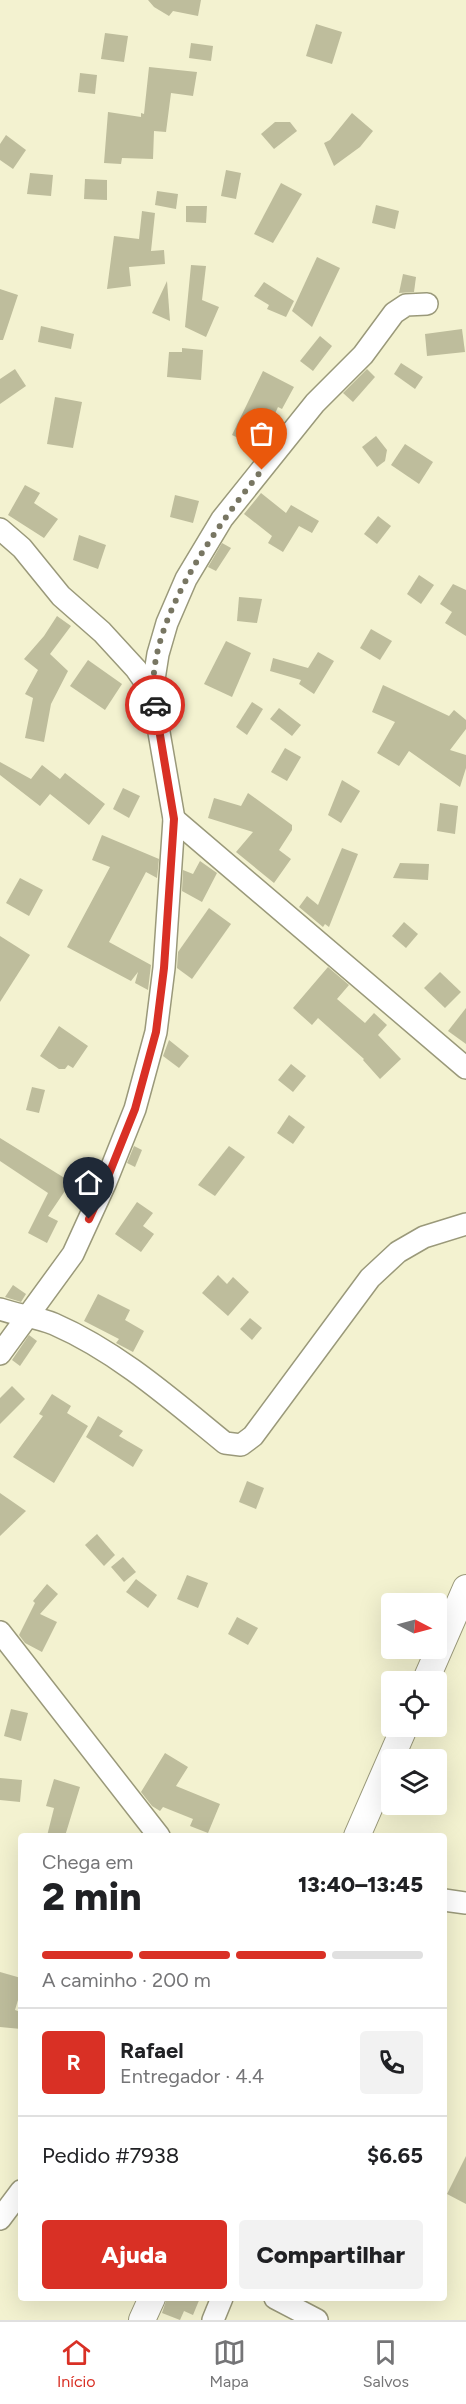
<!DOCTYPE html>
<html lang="pt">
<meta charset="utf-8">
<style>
body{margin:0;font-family:Figtree,sans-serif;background:#f2f2f2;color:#202124;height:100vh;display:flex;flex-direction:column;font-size:22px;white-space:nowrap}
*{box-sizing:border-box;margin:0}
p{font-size:20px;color:#757577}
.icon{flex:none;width:33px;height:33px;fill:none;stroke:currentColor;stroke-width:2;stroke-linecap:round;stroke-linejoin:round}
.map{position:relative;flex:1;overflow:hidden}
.details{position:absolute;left:18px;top:1833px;width:429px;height:468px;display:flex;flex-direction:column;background:#fff;border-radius:6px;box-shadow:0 6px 24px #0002}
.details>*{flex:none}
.needle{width:39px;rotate:96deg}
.tools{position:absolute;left:381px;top:1593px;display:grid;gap:12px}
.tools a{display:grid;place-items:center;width:66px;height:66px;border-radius:6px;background:#fff;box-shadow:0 6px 24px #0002;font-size:30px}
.pin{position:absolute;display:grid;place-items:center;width:51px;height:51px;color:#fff;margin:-62px -26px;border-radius:50% 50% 50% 0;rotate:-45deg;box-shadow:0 0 6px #0007}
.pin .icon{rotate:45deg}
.courier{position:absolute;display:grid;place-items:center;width:60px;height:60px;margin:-30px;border:4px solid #d93025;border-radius:50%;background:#fff;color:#222;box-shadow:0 2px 8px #0007}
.overview em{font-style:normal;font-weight:800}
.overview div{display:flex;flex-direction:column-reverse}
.overview{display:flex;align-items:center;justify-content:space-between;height:102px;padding:0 24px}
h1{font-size:39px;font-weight:800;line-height:45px}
.bar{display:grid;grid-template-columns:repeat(4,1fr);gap:9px 6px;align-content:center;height:72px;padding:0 24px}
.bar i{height:8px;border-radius:4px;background:#e0e0e0}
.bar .active{background:#d93025}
.bar p{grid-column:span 4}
.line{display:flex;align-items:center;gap:15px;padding:0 24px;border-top:2px solid #e0e0e0}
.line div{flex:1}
.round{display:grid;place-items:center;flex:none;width:63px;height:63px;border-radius:6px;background:#f2f2f2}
.cta{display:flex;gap:12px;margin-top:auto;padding:12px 24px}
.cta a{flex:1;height:69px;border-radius:6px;background:#d93025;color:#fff;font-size:24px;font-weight:800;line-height:69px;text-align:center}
.cta a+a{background:#f2f2f2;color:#202124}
.dock{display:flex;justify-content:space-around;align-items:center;height:84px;border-top:2px solid #e0e0e0;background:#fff;font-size:16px;color:#757577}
.dock a{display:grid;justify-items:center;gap:3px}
.dock .active{color:#d93025}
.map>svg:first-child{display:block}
.building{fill:#bebd9c}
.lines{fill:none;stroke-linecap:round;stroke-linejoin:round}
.minor-casing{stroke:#9a997a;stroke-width:24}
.tertiary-casing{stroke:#9a997a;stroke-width:28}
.minor{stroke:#fff;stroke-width:21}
.tertiary{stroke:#fff;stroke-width:26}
.done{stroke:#787662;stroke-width:6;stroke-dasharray:0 10.8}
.route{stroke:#d93025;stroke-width:8}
</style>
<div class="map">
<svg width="466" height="2320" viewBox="0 0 466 2320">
<rect width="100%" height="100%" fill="#f3f2d0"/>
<!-- building -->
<g class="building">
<path d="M 148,0 L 201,0 L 198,16 L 173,11 L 169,16 L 154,7 Z"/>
<path d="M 316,24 L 342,32 L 332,64 L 306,56 Z"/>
<path d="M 105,33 L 128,36 L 124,62 L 101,59 Z"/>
<path d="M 191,43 L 213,46 L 211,61 L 189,58 Z"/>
<path d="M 149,67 L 197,72 L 193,96 L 171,93 L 166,132 L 154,131 L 153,159 L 122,158 L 121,164 L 104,163 L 108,112 L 141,117 L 141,113 L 144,114 Z"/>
<path d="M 80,73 L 97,75 L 95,94 L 78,92 Z"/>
<path d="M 352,113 L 373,131 L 360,147 L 334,166 L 324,143 L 330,140 Z"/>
<path d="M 275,122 L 290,122 L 297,131 L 274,149 L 261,134 Z"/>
<path d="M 6,135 L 26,150 L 13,169 L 0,160 L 0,144 Z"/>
<path d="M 226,170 L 241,173 L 236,199 L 221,196 Z"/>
<path d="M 30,173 L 53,175 L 51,196 L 27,194 Z"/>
<path d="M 85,179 L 107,180 L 107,200 L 84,199 Z"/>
<path d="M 281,183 L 302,194 L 273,243 L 254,234 Z"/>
<path d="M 157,191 L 178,194 L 176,209 L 155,205 Z"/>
<path d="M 376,205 L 399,211 L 395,229 L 372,223 Z"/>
<path d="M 186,206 L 207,206 L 206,223 L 186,222 Z"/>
<path d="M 142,211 L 155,213 L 151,251 L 164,250 L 165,264 L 129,267 L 131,286 L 107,289 L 114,236 L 139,239 Z"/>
<path d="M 317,257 L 340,268 L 312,327 L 292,311 Z"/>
<path d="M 191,265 L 206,266 L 202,300 L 219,307 L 206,337 L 185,327 Z"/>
<path d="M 403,274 L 416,277 L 414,292 L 399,293 Z"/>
<path d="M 167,281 L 170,321 L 152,313 Z"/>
<path d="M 264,282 L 294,301 L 286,317 L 267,309 L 269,305 L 254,296 Z"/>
<path d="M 0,289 L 18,295 L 3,340 L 0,340 Z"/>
<path d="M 41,326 L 74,334 L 71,349 L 38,342 Z"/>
<path d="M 462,329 L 465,352 L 427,356 L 425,334 Z"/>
<path d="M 320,336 L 332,346 L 313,371 L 300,361 Z"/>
<path d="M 182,348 L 203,350 L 201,380 L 167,377 L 169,352 L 182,352 Z"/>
<path d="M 401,363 L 423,377 L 415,389 L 394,374 Z"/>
<path d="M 15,369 L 26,386 L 0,404 L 0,379 Z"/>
<path d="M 367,369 L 375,377 L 353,402 L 343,393 Z"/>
<path d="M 263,371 L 294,387 L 282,409 L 278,407 L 259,448 L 232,435 Z"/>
<path d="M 55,397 L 82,402 L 73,448 L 47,444 Z"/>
<path d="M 376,436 L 387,450 L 385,461 L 377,467 L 362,447 Z"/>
<path d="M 405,444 L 433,462 L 419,484 L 391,465 Z"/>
<path d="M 25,485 L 40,493 L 34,503 L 58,519 L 44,538 L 8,515 Z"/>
<path d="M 261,493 L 286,513 L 291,505 L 319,521 L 312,533 L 299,526 L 283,552 L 268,543 L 272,536 L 244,514 Z"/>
<path d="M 175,495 L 199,501 L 193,523 L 170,517 Z"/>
<path d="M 378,516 L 391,526 L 377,544 L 364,534 Z"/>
<path d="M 79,535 L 106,545 L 98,569 L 73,560 Z"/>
<path d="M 222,543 L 231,548 L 216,571 L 208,567 Z"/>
<path d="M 419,575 L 434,585 L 421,604 L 407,594 Z"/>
<path d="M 453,584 L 466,590 L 466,636 L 445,623 L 452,612 L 440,604 Z"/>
<path d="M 239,597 L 262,599 L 257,623 L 237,621 Z"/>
<path d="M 57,616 L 71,626 L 50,654 L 68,671 L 51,704 L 44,742 L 25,738 L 33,698 L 25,694 L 38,670 L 24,659 L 44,636 Z"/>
<path d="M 371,629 L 392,641 L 380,660 L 360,648 Z"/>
<path d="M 226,641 L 251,653 L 232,697 L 204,684 Z"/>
<path d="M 318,652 L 334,661 L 314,694 L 299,684 L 301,680 L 270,671 L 273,658 L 308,668 Z"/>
<path d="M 88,660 L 122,684 L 105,710 L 70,686 Z"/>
<path d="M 383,685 L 449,716 L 454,710 L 466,720 L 466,729 L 450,750 L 466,755 L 466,768 L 460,787 L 409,751 L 399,766 L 377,753 L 395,722 L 372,712 Z"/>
<path d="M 252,702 L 263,709 L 247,735 L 236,727 Z"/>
<path d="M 279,708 L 301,725 L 292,736 L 270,719 Z"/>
<path d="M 285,748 L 301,757 L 287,781 L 271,772 Z"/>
<path d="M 0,762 L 31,779 L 42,765 L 60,779 L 65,773 L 105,804 L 89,825 L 50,794 L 40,806 L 0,775 Z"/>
<path d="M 342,780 L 360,791 L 341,823 L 328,815 Z"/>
<path d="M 123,788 L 140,796 L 129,818 L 113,809 Z"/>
<path d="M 248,793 L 292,825 L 292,830 L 279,850 L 291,859 L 274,883 L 236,852 L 253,832 L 208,818 L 214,798 L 241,806 Z"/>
<path d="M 440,803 L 458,806 L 455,834 L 437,831 Z"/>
<path d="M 102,835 L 159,859 L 157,878 L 146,872 L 109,942 L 151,965 L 148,990 L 135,983 L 138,972 L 131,981 L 67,947 L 110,867 L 92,860 Z"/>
<path d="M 342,848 L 358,854 L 329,927 L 325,924 L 323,927 L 299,907 L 307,896 L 318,905 Z"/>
<path d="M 200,861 L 217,873 L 202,902 L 182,891 L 183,870 L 193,874 Z"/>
<path d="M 400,863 L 429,864 L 428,880 L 393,878 Z"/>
<path d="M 20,878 L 43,890 L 29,916 L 6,903 Z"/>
<path d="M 209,908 L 231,924 L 192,979 L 177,968 L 178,952 Z"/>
<path d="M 404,922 L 418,934 L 406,948 L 392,936 Z"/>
<path d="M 0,936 L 30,955 L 0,1002 Z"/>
<path d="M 328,967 L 349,985 L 337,999 L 365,1023 L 374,1013 L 387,1025 L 378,1035 L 401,1059 L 380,1079 L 363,1060 L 364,1059 L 318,1018 L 312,1025 L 293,1008 Z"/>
<path d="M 440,972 L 461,992 L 445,1008 L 424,988 Z"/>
<path d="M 466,1008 L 466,1044 L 448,1031 Z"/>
<path d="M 59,1026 L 88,1046 L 73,1068 L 68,1065 L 65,1069 L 59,1069 L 40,1056 Z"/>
<path d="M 169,1040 L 189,1056 L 179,1068 L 163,1056 Z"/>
<path d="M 291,1064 L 306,1076 L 293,1092 L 278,1080 Z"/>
<path d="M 32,1087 L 45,1090 L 39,1113 L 26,1110 Z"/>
<path d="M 289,1115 L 305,1127 L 293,1144 L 277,1133 Z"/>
<path d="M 0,1138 L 71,1182 L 48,1216 L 58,1221 L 47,1243 L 28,1233 L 48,1193 L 0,1161 Z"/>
<path d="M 134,1146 L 142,1150 L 135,1167 L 127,1163 Z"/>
<path d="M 229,1146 L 245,1157 L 215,1196 L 198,1185 Z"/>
<path d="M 137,1202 L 153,1213 L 143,1226 L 154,1234 L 141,1252 L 115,1234 Z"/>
<path d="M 218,1275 L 227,1284 L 233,1277 L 249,1292 L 228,1316 L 202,1293 Z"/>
<path d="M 13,1285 L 26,1294 L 21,1302 L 5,1297 Z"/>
<path d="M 98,1294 L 130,1310 L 125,1320 L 144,1331 L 133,1352 L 116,1343 L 119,1339 L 84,1321 Z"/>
<path d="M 250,1318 L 262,1328 L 252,1340 L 240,1329 Z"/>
<path d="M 29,1335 L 37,1341 L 20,1366 L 12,1360 Z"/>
<path d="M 12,1386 L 25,1399 L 0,1424 L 0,1398 Z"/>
<path d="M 52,1394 L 71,1406 L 67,1413 L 88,1426 L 54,1483 L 13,1457 L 43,1416 L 39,1414 Z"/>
<path d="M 98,1416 L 123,1431 L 119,1436 L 143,1450 L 133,1467 L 86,1437 Z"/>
<path d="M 247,1481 L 264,1488 L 256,1509 L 239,1502 Z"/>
<path d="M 0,1493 L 26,1511 L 0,1536 Z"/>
<path d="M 97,1534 L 115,1555 L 104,1566 L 85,1545 Z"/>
<path d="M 123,1557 L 136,1572 L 124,1582 L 111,1567 Z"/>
<path d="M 187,1575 L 208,1583 L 198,1608 L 177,1599 Z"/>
<path d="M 136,1579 L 157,1595 L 148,1608 L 126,1592 Z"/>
<path d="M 47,1584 L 58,1594 L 40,1614 L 57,1622 L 42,1652 L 25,1643 L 19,1635 L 35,1603 L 33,1601 Z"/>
<path d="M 237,1617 L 258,1628 L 248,1645 L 228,1634 Z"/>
<path d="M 11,1709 L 28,1713 L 21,1741 L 4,1736 Z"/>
<path d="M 165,1753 L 188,1767 L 176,1786 L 220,1804 L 208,1833 L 190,1826 L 193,1819 L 163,1807 L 160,1811 L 152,1806 L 141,1792 Z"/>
<path d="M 0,1778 L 22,1780 L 20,1802 L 0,1800 Z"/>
<path d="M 54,1779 L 80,1787 L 65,1836 L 47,1836 L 54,1808 L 46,1806 Z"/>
<path d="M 0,1972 L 21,1978 L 21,1990 L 15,2010 L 21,2012 L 21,2029 L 0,2027 Z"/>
<path d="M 466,2156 L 466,2204 L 447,2194 Z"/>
<path d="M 167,2298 L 200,2298 L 193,2315 L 184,2311 L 180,2320 L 162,2313 Z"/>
</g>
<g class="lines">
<!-- minor casing -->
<g class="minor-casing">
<g id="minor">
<path d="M 0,529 L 22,548 L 61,596 L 102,632 L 136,669 L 152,692 L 174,819 L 164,968 L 156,1032 L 135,1109 L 105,1184 L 73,1254 L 0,1354"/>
<path d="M 152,692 L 158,654 L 167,623 L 186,579 L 222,519 L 315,403 L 363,355 L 394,313 L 406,305 L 427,304"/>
<path d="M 174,819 L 466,1068"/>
<path d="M 0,1309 C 17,1315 37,1317 54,1324 C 118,1352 171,1399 225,1443 L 241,1445 L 253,1436 L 370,1278 L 398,1252 L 424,1237 L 466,1224"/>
<path d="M 0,1632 L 159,1836"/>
<path d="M 444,1900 L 466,1903"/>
<path d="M 0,2219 L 21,2191"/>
<path d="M 275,2298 L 317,2320"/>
<path d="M 213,2320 L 222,2298"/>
</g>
</g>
<!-- tertiary casing -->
<g class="tertiary-casing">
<g id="tertiary">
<path d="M 425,1682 L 466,1588"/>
<path d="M 357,1836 L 405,1726"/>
<path d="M 142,2320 L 152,2298"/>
</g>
</g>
<!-- minor -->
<use href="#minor" class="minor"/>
<!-- tertiary -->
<use href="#tertiary" class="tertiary"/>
</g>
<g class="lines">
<!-- done -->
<path class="done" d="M 155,705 C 141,628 217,526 262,470"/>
<!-- route -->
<path class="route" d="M 89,1219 L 105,1184 L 135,1109 L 156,1032 L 164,968 L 174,819 L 155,705"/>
</g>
</svg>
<div class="tools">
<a><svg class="needle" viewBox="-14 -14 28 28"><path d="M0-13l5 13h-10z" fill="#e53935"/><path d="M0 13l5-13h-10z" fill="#757577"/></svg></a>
<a><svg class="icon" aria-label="locate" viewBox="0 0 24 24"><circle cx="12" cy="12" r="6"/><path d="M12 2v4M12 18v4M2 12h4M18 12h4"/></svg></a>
<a><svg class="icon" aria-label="layers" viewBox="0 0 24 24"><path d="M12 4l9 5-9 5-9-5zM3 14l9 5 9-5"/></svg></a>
</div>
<div class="pin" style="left:262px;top:470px;background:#ea580c"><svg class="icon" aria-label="bag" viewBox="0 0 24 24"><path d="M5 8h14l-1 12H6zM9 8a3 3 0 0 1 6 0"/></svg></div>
<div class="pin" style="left:89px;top:1219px;background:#1f2937"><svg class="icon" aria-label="home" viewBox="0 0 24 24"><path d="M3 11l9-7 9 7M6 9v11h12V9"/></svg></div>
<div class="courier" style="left:155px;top:705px"><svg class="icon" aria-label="car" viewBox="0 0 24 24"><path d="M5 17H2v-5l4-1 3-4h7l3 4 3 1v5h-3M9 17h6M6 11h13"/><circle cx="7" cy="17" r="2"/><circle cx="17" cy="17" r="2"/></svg></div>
<section class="details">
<div class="overview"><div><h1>2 min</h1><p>Chega em</p></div><em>13:40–13:45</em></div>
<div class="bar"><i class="active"></i><i class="active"></i><i class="active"></i><i></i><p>A caminho · 200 m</p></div>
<div class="line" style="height:108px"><b class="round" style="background:#d93025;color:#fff">R</b><div><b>Rafael</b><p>Entregador · 4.4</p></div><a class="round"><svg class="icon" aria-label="phone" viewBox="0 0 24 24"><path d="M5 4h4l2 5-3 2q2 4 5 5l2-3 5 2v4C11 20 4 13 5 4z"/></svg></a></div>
<div class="line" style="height:78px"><div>Pedido #7938</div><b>$6.65</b></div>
<div class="cta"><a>Ajuda</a><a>Compartilhar</a></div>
</section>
</div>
<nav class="dock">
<a class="active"><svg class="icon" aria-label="home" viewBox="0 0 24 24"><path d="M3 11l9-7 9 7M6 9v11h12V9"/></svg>Início</a>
<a><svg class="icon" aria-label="map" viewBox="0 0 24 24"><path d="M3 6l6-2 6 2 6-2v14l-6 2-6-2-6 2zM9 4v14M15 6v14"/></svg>Mapa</a>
<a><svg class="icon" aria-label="saved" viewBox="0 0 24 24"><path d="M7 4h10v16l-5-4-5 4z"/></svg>Salvos</a>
</nav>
